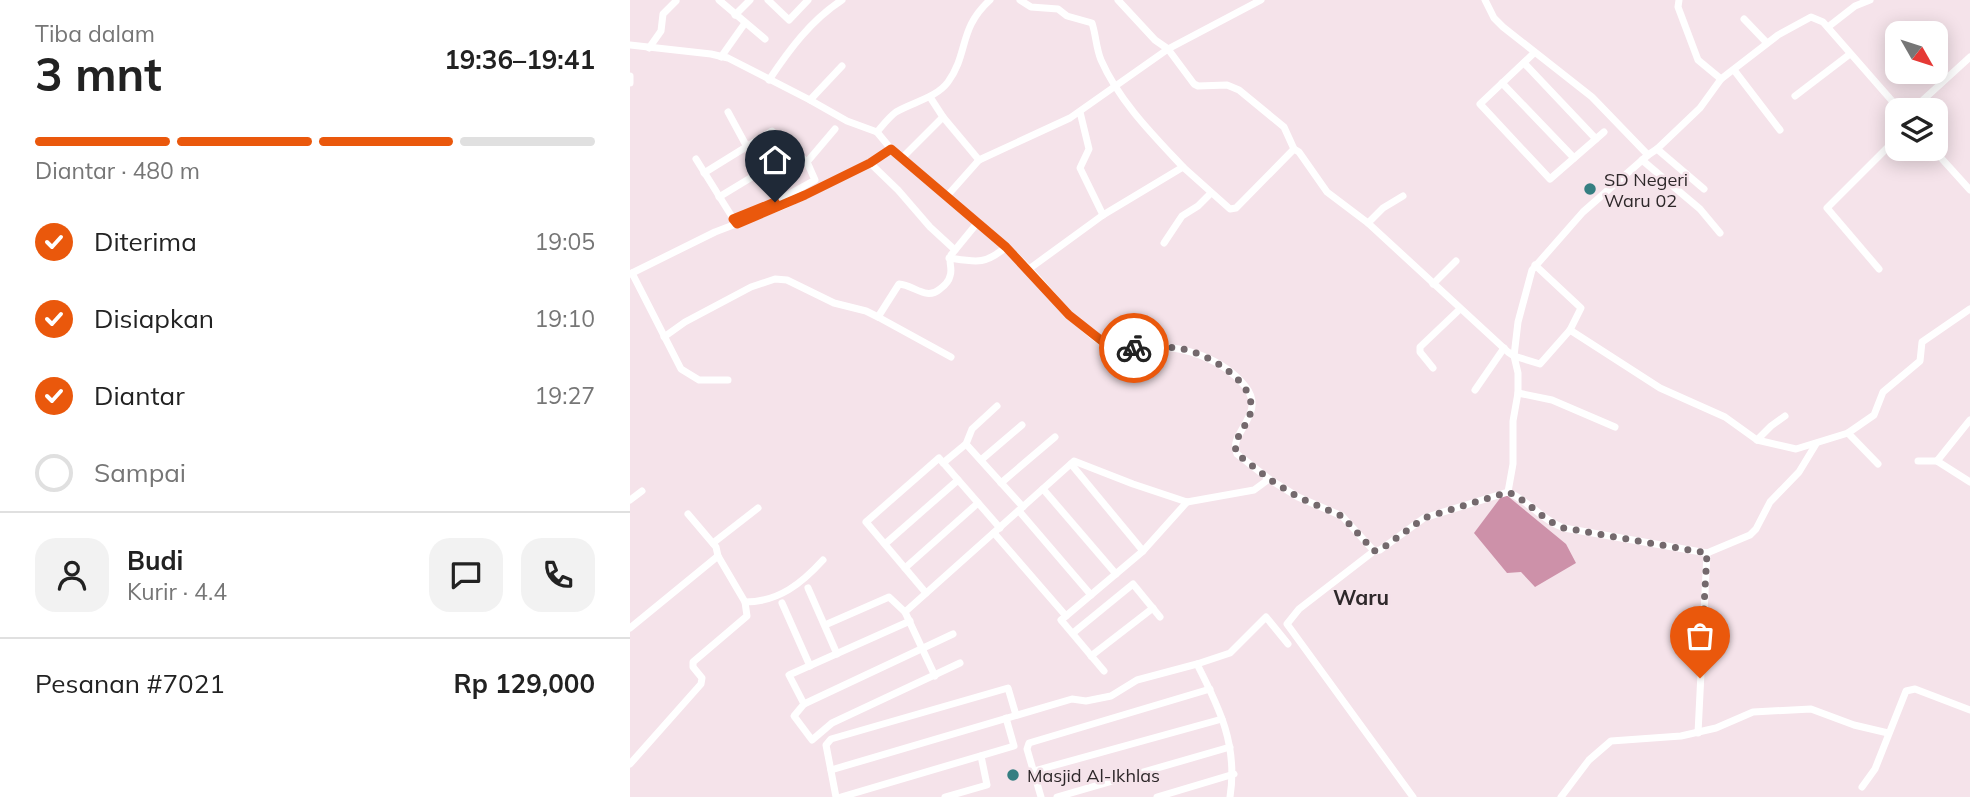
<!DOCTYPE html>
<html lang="id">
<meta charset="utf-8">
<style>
body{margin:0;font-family:Mulish,sans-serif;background:#f2f2f2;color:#222;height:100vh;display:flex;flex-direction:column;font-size:26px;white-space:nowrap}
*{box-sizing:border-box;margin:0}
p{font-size:23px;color:#767676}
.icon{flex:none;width:38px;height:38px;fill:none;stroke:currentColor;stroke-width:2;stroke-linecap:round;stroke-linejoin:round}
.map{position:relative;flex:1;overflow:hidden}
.drawer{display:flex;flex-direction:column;background:#fff;width:630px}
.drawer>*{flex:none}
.needle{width:46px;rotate:129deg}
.buttons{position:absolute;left:1255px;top:21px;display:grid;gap:14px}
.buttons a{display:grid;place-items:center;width:63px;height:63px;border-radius:14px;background:#fff;box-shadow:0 4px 18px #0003;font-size:35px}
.pin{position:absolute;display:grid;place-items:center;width:60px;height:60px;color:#fff;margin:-72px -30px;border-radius:50% 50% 50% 0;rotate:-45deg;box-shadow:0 0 7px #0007}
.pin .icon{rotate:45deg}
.courier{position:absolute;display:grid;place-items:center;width:70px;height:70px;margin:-35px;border:5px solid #ea580c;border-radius:50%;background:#fff;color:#222;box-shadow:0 2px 9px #0007}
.head em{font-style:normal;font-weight:700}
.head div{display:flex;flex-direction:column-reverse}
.head{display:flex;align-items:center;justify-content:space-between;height:119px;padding:0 35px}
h1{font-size:46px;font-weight:700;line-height:52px}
.bar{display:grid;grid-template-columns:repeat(4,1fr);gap:10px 7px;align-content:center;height:84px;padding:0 35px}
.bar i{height:9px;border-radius:5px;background:#e0e0e0}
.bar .active{background:#ea580c}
.bar p{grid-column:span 4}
.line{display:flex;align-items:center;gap:18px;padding:0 35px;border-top:2px solid #e0e0e0}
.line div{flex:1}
.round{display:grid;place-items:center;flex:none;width:74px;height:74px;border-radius:21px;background:#f2f2f2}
ol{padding:0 35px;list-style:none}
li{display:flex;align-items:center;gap:21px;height:77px}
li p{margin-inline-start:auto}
li .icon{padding:7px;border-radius:50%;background:#ea580c;color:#fff;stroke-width:4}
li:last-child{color:#767676}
li i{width:38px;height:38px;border:4px solid #e0e0e0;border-radius:50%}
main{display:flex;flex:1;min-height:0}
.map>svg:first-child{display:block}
.forest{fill:#cd91a9}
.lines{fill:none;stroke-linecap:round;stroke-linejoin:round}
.street{stroke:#fff;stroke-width:7}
.done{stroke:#74696d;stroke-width:7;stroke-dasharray:0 12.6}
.route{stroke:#ea580c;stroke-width:9}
.poi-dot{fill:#357e81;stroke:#f5e3ea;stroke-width:2.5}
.labels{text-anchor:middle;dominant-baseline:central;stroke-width:5;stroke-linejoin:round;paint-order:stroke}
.poi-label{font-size:18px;fill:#2e282a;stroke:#f5e3ea;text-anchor:start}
.quarter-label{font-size:21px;font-weight:bold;fill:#2e282a;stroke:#f5e3ea}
</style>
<main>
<section class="drawer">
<div class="head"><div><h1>3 mnt</h1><p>Tiba dalam</p></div><em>19:36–19:41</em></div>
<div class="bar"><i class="active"></i><i class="active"></i><i class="active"></i><i></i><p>Diantar · 480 m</p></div>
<ol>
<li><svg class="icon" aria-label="check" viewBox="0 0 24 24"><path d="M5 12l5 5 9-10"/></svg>Diterima<p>19:05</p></li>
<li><svg class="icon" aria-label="check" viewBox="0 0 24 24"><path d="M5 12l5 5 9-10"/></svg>Disiapkan<p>19:10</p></li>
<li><svg class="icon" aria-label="check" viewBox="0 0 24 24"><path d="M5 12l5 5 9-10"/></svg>Diantar<p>19:27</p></li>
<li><i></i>Sampai</li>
</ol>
<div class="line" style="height:126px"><a class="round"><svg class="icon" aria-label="person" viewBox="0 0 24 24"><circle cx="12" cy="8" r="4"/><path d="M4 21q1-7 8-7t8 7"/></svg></a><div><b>Budi</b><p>Kurir · 4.4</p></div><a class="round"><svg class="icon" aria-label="chat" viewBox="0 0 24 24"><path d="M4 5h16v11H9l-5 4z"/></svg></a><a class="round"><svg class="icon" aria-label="phone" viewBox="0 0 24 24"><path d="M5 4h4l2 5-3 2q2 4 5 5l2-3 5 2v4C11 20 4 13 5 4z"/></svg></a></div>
<div class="line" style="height:91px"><div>Pesanan #7021</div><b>Rp 129,000</b></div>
</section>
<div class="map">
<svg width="1340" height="797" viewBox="0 0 1340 797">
<rect width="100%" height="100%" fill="#f5e3ea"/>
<!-- forest -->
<path class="forest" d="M 874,493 L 936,544 L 946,563 L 905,587 L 891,572 L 877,573 L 844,533 Z"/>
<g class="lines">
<!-- street -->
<g class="street">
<path d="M 89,0 L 135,39"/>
<path d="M 138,0 L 159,20 L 178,0"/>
<path d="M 390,0 L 401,7 L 428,9 L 437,16 L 462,23 C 466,35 466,48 471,60 C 489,101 523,135 553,167"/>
<path d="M 488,0 L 525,40 L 538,49 L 564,84 L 568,86 L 597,85 L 609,90 L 654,127 L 664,149 L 669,152 L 697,192 L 738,223 L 878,352 L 884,356 L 910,364 L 940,330 L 951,308 L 905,265"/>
<path d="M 855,0 L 864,18 L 873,27 L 962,97 L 1018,155"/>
<path d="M 1049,0 L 1048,7 L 1068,60 L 1091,79"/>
<path d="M 105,15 L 120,0"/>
<path d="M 1114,19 L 1137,43"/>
<path d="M 1198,27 L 1225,6 L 1240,0"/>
<path d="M 0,45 L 81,54 L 98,58 L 180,100 L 217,121 L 247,132 L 261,149 C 281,163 299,181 318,197 C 345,220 373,242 398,268 C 423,294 445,326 477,346 C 489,353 507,348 519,347 C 553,345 593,359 615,386 C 638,414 597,433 607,454 L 639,479 L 668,497 L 712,516 L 744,551"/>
<path d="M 19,48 L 31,31 L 33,14 L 46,1"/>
<path d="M 904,53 L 850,104 L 920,179 L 974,132"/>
<path d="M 91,57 L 115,23"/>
<path d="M 894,63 L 966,139"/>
<path d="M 1104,70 L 1150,130"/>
<path d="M 0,76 L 0,83"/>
<path d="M 139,80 C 159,50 181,20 212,0"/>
<path d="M 872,83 L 944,158"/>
<path d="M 1165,96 L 1220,54"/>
<path d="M 300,97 L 313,117 L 349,160"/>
<path d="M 180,100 L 212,66"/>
<path d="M 1282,110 L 1340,57"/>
<path d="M 98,112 L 117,147"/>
<path d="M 450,112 L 459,149 L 450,168 L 473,215"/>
<path d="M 247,132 C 253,125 259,117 266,112 C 283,102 306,98 318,82 C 339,53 328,29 360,0"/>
<path d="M 1027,149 L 1074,189"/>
<path d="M 1303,149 L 1340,190"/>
<path d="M 273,157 L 313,117"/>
<path d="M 66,159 L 104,220"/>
<path d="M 1012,160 L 1070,209 L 1090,233"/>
<path d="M 177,162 L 205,129"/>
<path d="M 240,163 L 268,190 L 300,227 L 325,250"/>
<path d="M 74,173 L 142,131 L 177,162 L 185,180 L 145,202 L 103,219"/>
<path d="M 317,196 L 349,160 L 440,118 L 538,49 L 631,0"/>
<path d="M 89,197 L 165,151"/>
<path d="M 738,223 L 753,208 L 773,196"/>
<path d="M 534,243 L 552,216 L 568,206 L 581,193"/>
<path d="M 319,258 C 346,262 355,265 376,247"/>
<path d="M 399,269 L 473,215 L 553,167 L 600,209 L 606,208 L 664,149"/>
<path d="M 1249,269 L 1197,208 L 1267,138"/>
<path d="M 2,273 L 51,369 L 69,380 L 98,380"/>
<path d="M 0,274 L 85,232 L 153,206 L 240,163 L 261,149"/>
<path d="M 803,284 L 826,261"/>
<path d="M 940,330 L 1030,388 L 1095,417 L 1127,440 L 1166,449 L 1218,433 L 1244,415 L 1253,392 L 1290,361 L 1292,342 L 1340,309"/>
<path d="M 34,337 L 55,322 L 121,287 L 145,279 L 157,280 L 204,303 L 236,311 L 248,317"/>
<path d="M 321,357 L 248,317 L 269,284 C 284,285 296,301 310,289 C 314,286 319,281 320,276 C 323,269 318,262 321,255 L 348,222"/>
<path d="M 803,368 L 790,352 L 790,347 L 830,309"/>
<path d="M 845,390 L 874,348"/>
<path d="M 888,393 L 922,400 L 985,427"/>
<path d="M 1218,433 L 1248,464"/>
<path d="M 1127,440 L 1141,426 L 1155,416"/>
<path d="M 336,444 L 393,507"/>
<path d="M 351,460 L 392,425"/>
<path d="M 1288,461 L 1307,461 L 1340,482"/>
<path d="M 1307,461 L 1340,420"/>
<path d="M 313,463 L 336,444 L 342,429 L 367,406"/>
<path d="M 441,464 L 513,551"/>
<path d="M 371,483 L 425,437"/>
<path d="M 413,489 L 486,574"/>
<path d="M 878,492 L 883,464 L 883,421 L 888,393 L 888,373 L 884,356 L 888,322 L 902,270 L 953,212 L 1018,155 L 1027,149 L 1070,108 L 1091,79 L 1148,35 L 1181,17 L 1193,22 L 1270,110"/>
<path d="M 0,500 L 12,491"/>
<path d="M 389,511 L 461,595"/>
<path d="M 364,533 L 436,616 L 513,551 L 557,502"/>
<path d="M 83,543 L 128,508"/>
<path d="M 255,544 L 328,480"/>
<path d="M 275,568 L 348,503"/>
<path d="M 178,588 L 207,654"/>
<path d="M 296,593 L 236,522 L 309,458 L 370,528"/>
<path d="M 115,602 C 149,602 172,583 193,560"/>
<path d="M 152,603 L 180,666"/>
<path d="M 436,616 L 431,620 L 474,671"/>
<path d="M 195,625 L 259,597 L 275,612"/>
<path d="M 0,628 L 88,556"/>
<path d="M 443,633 L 503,584 L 530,617"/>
<path d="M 323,634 L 174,704 L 164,716 L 182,740 L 202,723 L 330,663"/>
<path d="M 461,656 L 523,608"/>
<path d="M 567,664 C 590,709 608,746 600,797"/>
<path d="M 305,676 L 275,612 L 444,461 L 503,484 L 557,502 L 624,490 L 639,479"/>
<path d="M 174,704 L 159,675 L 280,621"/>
<path d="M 1068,733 L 1077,553 L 1120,535 L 1126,529 L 1140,502 L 1169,472 L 1186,444"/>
<path d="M 0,764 L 71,684 L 72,678 L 63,667 L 63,662 L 117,616 L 115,602 L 88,556 L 86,547 L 58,514"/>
<path d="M 201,770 L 442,699 L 456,701 L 481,696 L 507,680 L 567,664 L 600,653 L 636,617 L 658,644"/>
<path d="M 404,771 L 592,719"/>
<path d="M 1232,787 L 1245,769 L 1276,691 L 1285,689 L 1340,710"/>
<path d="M 206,797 L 196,745 L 201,739 L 378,688 L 386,715"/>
<path d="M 211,797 L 384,746 L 376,718"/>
<path d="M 315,797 L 357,785 L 351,756"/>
<path d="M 411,797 L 397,749 L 399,743 L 580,689"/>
<path d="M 427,797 L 600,747"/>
<path d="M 527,797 L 604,774"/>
<path d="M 783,797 L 657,624 L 669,609 L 744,551 L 750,550 L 794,518 L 878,492 C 899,501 913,521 934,528 L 1077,553"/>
<path d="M 931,797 L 959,760 L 981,741 L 1051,736 L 1086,728 L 1123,712 L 1181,709 L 1224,725 L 1258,733"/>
</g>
</g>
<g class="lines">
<!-- done -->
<path class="done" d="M 504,348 C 520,347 537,346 553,349 C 578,354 624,381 621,409 C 620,425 600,439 607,454 L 639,479 L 668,497 L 712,516 L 744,551 L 750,550 L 794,518 L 878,492 C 899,501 913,521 934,528 L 1077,553 L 1070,678"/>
<!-- route -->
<path class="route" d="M 145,202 L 103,219 L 107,224 L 175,195 L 240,163 L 261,149 L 376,247 L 439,315 L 477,345 L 487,349 L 504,348"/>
</g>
<!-- markers -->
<g class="poi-dot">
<circle cx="960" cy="189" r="7"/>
<circle cx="383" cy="775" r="7"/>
</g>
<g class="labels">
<!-- poi labels -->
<g class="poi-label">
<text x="974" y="179">SD Negeri<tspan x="974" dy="21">Waru 02</tspan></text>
<text x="397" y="775">Masjid Al-Ikhlas</text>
</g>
<!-- quarter labels -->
<g class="quarter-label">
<text x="731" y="597">Waru</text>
</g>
</g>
</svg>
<div class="buttons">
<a><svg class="needle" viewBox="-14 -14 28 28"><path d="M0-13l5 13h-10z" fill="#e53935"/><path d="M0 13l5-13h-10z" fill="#767676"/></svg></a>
<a><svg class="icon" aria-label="layers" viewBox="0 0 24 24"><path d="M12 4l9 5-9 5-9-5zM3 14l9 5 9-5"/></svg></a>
</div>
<div class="pin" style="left:1070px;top:678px;background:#ea580c"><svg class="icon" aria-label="bag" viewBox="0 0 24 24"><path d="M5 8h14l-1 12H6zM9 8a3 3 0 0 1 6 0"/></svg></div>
<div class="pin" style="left:145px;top:202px;background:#1f2937"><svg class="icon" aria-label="home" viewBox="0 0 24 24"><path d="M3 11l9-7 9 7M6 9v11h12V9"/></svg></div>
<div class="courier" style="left:504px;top:348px"><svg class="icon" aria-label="bike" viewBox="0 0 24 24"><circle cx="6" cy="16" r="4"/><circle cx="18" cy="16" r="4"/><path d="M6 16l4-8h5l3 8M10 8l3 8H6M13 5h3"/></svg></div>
</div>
</main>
